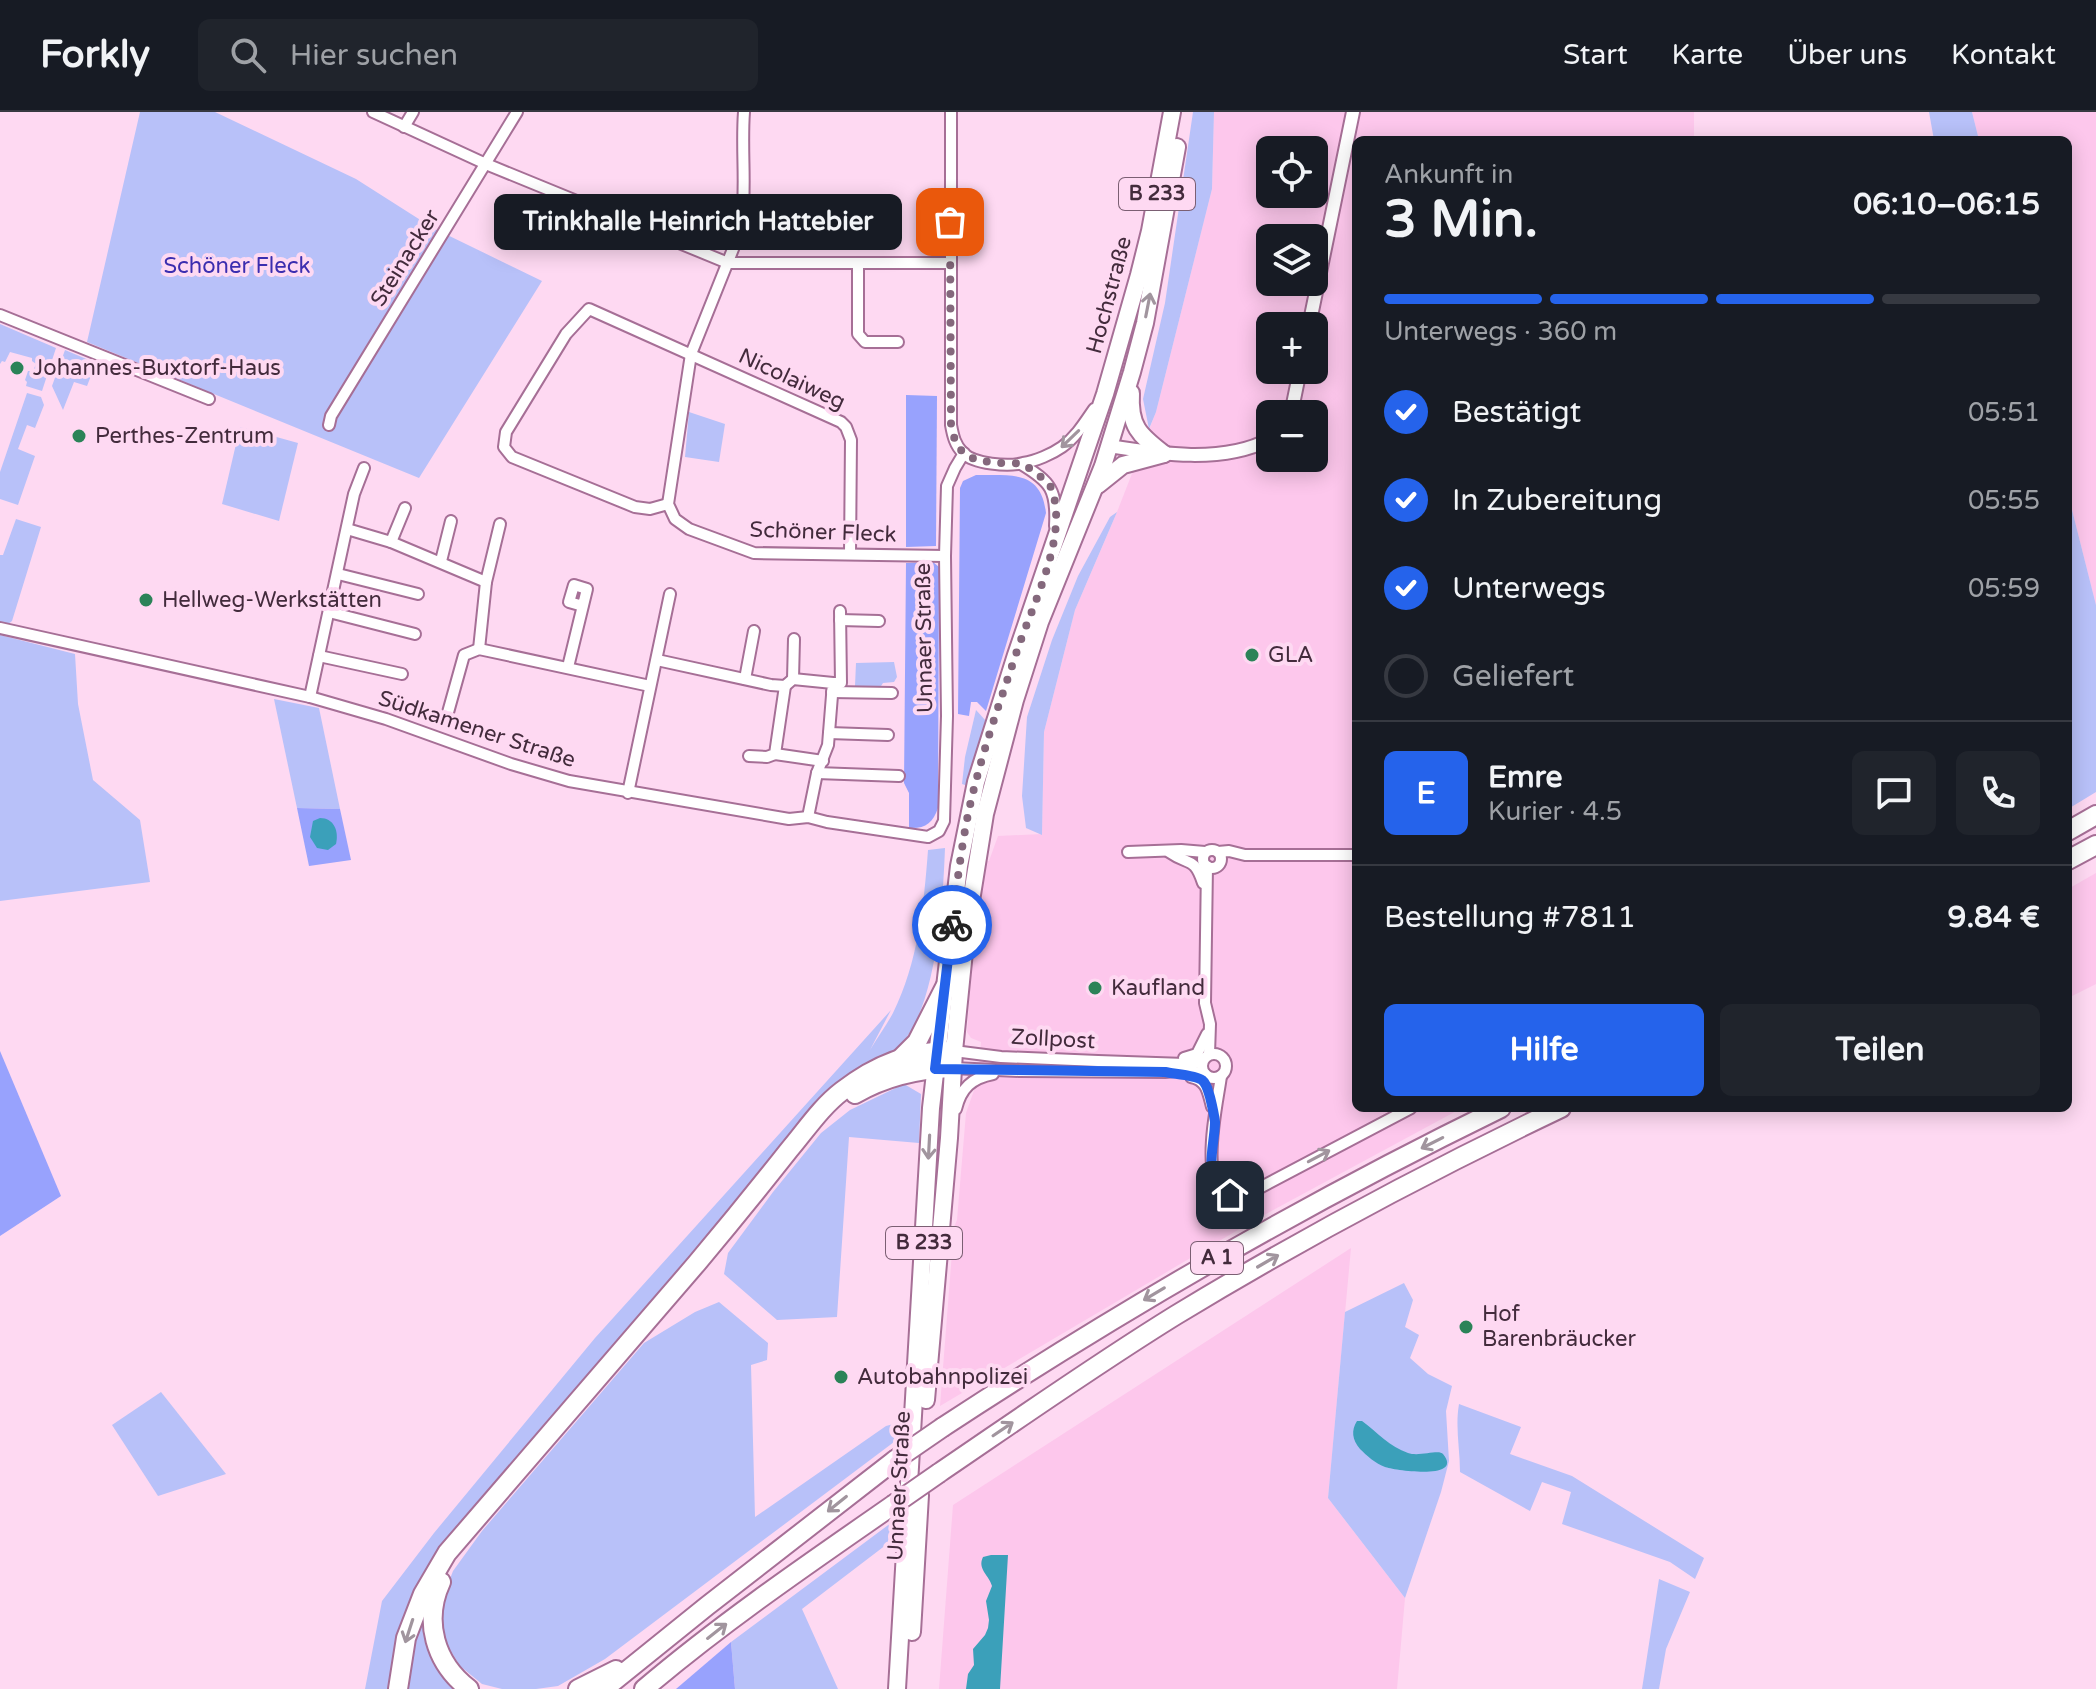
<!DOCTYPE html>
<html lang="de">
<meta charset="utf-8">
<style>
body{margin:0;font-family:"Varela Round",sans-serif;background:#20242c;color:#f1f3f6;height:100vh;display:flex;flex-direction:column;font-size:30px;white-space:nowrap}
*{box-sizing:border-box;margin:0}
p{font-size:26px;color:#9ea1a6}
.icon{flex:none;width:44px;height:44px;fill:none;stroke:currentColor;stroke-width:2;stroke-linecap:round;stroke-linejoin:round}
.map{position:relative;flex:1;overflow:hidden}
.details{position:absolute;left:1352px;top:24px;width:720px;height:976px;display:flex;flex-direction:column;background:#171b24;border-radius:12px;box-shadow:0 4px 20px #0003}
.details>*{flex:none}
.controls{position:absolute;left:1256px;top:24px;display:grid;gap:16px}
.controls a{display:grid;place-items:center;width:72px;height:72px;border-radius:12px;background:#171b24;box-shadow:0 4px 20px #0003;font-size:40px}
.pin{position:absolute;display:grid;place-items:center;width:68px;height:68px;color:#fff;margin:-34px;border-radius:16px;box-shadow:0 4px 12px #0006}
.courier{position:absolute;display:grid;place-items:center;width:80px;height:80px;margin:-40px;border:6px solid #2563eb;border-radius:50%;background:#fff;color:#222;box-shadow:0 2px 10px #0007}
.bubble{position:absolute;height:56px;border-radius:12px;background:#171b24;box-shadow:0 4px 20px #0003;font-size:26px;font-weight:800;line-height:56px;text-align:center}
.summary em{font-style:normal;font-weight:800}
.summary div{display:flex;flex-direction:column-reverse}
.summary{display:flex;align-items:center;justify-content:space-between;height:136px;padding:0 32px}
h1{font-size:52px;font-weight:800;line-height:60px}
.bar{display:grid;grid-template-columns:repeat(4,1fr);gap:12px 8px;align-content:center;height:96px;padding:0 32px}
.bar i{height:10px;border-radius:6px;background:#363941}
.bar .current{background:#2563eb}
.bar p{grid-column:span 4}
.line{display:flex;align-items:center;gap:20px;padding:0 32px;border-top:2px solid #363941}
.line div{flex:1}
.round{display:grid;place-items:center;flex:none;width:84px;height:84px;border-radius:12px;background:#20242c}
ol{padding:0 32px;list-style:none}
li{display:flex;align-items:center;gap:24px;height:88px}
li p{margin-inline-start:auto}
li .icon{padding:8px;border-radius:50%;background:#2563eb;color:#fff;stroke-width:4}
li:last-child{color:#9ea1a6}
li i{width:44px;height:44px;border:4px solid #363941;border-radius:50%}
.button{display:flex;gap:16px;margin-top:auto;padding:16px 32px}
.button a{flex:1;height:92px;border-radius:12px;background:#2563eb;color:#fff;font-size:32px;font-weight:800;line-height:92px;text-align:center}
.button a+a{background:#20242c;color:#f1f3f6}
header{display:flex;align-items:center;gap:48px;box-sizing:border-box;height:112px;padding:0 40px;background:#171b24;border-bottom:2px solid #363941}
header strong{font-size:38px}
nav{display:flex;gap:44px;margin-inline-start:auto;font-size:28px}
.search{width:560px;height:72px;background:#20242c;display:flex;align-items:center;gap:20px;box-sizing:border-box;padding:0 28px;border-radius:12px;color:#9ea1a6;font-size:30px}
.map>svg:first-child{display:block}
.built{fill:#fdc7ec;fill-rule:evenodd}
.green{fill:#b8c1f9}
.forest{fill:#98a2fd}
.water{fill:#3ba0ba}
.lines{fill:none;stroke-linecap:round;stroke-linejoin:round}
.minor-casing{stroke:#a66f96;stroke-width:14}
.tertiary-casing{stroke:#a66f96;stroke-width:16}
.primary-casing{stroke:#a66f96;stroke-width:20}
.motorway-casing{stroke:#a66f96;stroke-width:22}
.minor{stroke:#fff;stroke-width:10}
.tertiary{stroke:#fff;stroke-width:12}
.primary{stroke:#fff;stroke-width:16}
.motorway{stroke:#fff;stroke-width:18}
.motorway-bridge-casing{stroke:#a66f96;stroke-width:22;stroke-linecap:butt}
.motorway-bridge{stroke:#fff;stroke-width:18}
.oneway{stroke:#a1959e}
.done{stroke:#84687c;stroke-width:8;stroke-dasharray:0 14.4}
.route{stroke:#2563eb;stroke-width:10}
.poi-dot{fill:#2b8358;stroke:#fed9f2;stroke-width:3}
.labels{text-anchor:middle;dominant-baseline:central;stroke-width:8;stroke-linejoin:round;paint-order:stroke}
.shield{fill:#fed9f2;stroke:#7b5f73;stroke-width:2}
.shield-label{font-size:20px;font-weight:bold;fill:#432b3c}
.street-label{font-size:22px;fill:#432b3c;stroke:#fed9f2}
.park-label{font-size:22px;fill:#3b2daf;stroke:#fed9f2}
.poi-label{font-size:22px;fill:#432b3c;stroke:#fed9f2;text-anchor:start}
</style>
<header>
<strong>Forkly</strong>
<div class="search"><svg class="icon" aria-label="search" viewBox="0 0 24 24"><circle cx="10" cy="10" r="6"/><path d="M15 15l6 6"/></svg>Hier suchen</div>
<nav><a>Start</a><a>Karte</a><a>Über uns</a><a>Kontakt</a></nav>
</header>
<div class="map">
<svg width="2096" height="1577" viewBox="0 0 2096 1577">
<rect width="100%" height="100%" fill="#fed9f2"/>
<!-- built -->
<g class="built">
<path d="M 1214,0 L 1694,0 L 1694,28 L 1356,28 L 1356,996 L 1462,996 L 1253,1109 L 940,1294 L 954,1115 L 957,1108 L 966,1001 L 978,967 L 981,930 L 971,926 L 967,920 L 971,859 L 985,749 L 989,749 L 998,724 L 1042,722 L 1044,620 L 1075,498 L 1117,400 L 1156,300 L 1212,77 ZM 1270,38 L 1314,38 L 1314,82 L 1270,82 ZM 1270,126 L 1314,126 L 1314,170 L 1270,170 ZM 1270,214 L 1314,214 L 1314,258 L 1270,258 ZM 1270,302 L 1314,302 L 1314,346 L 1270,346 Z"/>
<path d="M 1972,0 L 2096,0 L 2096,493 L 2068,382 L 2068,28 L 1979,28 Z"/>
<path d="M 2096,761 L 2096,872 L 2068,886 L 2068,777 Z"/>
<path d="M 1351,1136 L 1328,1386 L 1405,1486 L 1397,1577 L 939,1577 L 953,1393 Z"/>
</g>
<!-- green -->
<g class="green">
<path d="M 140,0 L 215,0 L 356,67 L 433,116 L 542,169 L 419,366 L 87,230 Z"/>
<path d="M 1193,0 L 1214,0 L 1212,77 L 1156,300 L 1149,317 L 1143,287 L 1165,191 Z"/>
<path d="M 1929,0 L 1972,0 L 1979,28 L 1934,28 Z"/>
<path d="M 0,212 L 56,236 L 42,279 L 26,274 L 27,270 L 25,268 L 28,259 L 33,259 L 36,252 L 32,249 L 32,246 L 10,240 L 5,250 L 2,249 L 0,252 Z"/>
<path d="M 65,238 L 96,251 L 87,274 L 74,270 L 63,298 L 52,274 Z"/>
<path d="M 27,281 L 41,285 L 44,293 L 35,316 L 27,313 L 18,337 L 35,344 L 18,393 L 0,387 L 0,360 Z"/>
<path d="M 689,300 L 725,312 L 719,350 L 685,345 Z"/>
<path d="M 240,315 L 298,331 L 279,409 L 222,392 Z"/>
<path d="M 2068,382 L 2096,493 L 2096,680 L 2068,697 L 2068,640 L 2072,638 L 2068,603 Z"/>
<path d="M 1117,400 L 1075,498 L 1044,620 L 1042,723 L 1026,716 L 1022,684 L 1027,605 L 1052,528 L 1078,464 L 1110,405 Z"/>
<path d="M 16,407 L 41,415 L 12,509 L 8,512 L 0,510 L 0,443 L 3,443 Z"/>
<path d="M 0,523 L 75,542 L 78,592 L 93,668 L 140,708 L 150,770 L 0,789 Z"/>
<path d="M 894,550 L 897,565 L 894,570 L 883,571 L 881,574 L 855,574 L 856,551 Z"/>
<path d="M 274,587 L 319,596 L 340,697 L 297,696 Z"/>
<path d="M 976,598 L 986,609 L 968,674 L 962,672 L 965,645 Z"/>
<path d="M 945,736 C 943,788 937,896 900,933 C 894,939 884,947 875,951 C 863,957 860,954 848,964 L 445,1435 L 391,1577 L 365,1577 L 382,1489 L 434,1421 L 595,1226 L 891,898 L 870,938 C 877,926 886,914 893,901 C 918,851 924,792 928,738 Z"/>
<path d="M 904,972 L 921,982 L 919,1031 L 849,1025 L 837,1205 L 777,1208 L 724,1162 L 728,1141 L 773,1080 L 821,1021 L 850,998 Z"/>
<path d="M 1404,1171 L 1413,1188 L 1405,1215 L 1419,1223 L 1410,1246 L 1428,1262 L 1452,1274 L 1446,1299 L 1449,1349 L 1441,1380 L 1405,1486 L 1328,1386 L 1345,1200 Z"/>
<path d="M 719,1190 L 768,1231 L 767,1248 L 751,1253 L 755,1405 L 886,1314 L 901,1310 L 902,1324 L 605,1547 L 558,1574 L 536,1577 L 502,1577 L 482,1572 L 460,1554 L 442,1525 L 440,1493 L 453,1459 L 482,1419 L 644,1231 L 695,1200 Z"/>
<path d="M 161,1280 L 226,1362 L 158,1384 L 112,1313 Z"/>
<path d="M 1459,1292 L 1521,1315 L 1510,1342 L 1572,1364 L 1704,1446 L 1695,1467 L 1670,1450 L 1562,1412 L 1571,1380 L 1542,1370 L 1530,1399 L 1460,1360 C 1460,1337 1455,1315 1459,1292 Z"/>
<path d="M 899,1405 L 899,1423 L 802,1497 L 838,1577 L 735,1577 L 731,1530 Z"/>
<path d="M 1659,1467 L 1690,1480 L 1666,1537 L 1659,1577 L 1642,1577 Z"/>
<path d="M 421,1501 L 426,1502 L 465,1577 L 405,1577 L 412,1532 Z"/>
</g>
<!-- forest -->
<g class="forest">
<path d="M 906,283 L 937,284 L 936,434 L 906,435 Z"/>
<path d="M 976,363 C 1011,364 1041,357 1046,401 L 986,599 L 977,590 L 971,590 L 969,604 L 958,602 L 960,376 L 963,369 Z"/>
<path d="M 933,450 L 939,455 L 938,696 C 933,711 925,717 909,716 L 909,681 L 904,671 L 906,451 Z"/>
<path d="M 297,696 L 340,697 L 351,748 L 309,754 Z"/>
<path d="M 0,939 L 61,1084 L 0,1124 Z"/>
<path d="M 731,1530 L 735,1577 L 676,1577 Z"/>
</g>
<!-- water -->
<g class="water">
<path d="M 320,706 C 334,706 339,719 336,732 L 328,738 L 317,736 L 310,725 L 313,709 Z"/>
<path d="M 1357,1309 L 1362,1309 C 1377,1320 1390,1335 1408,1341 C 1419,1345 1439,1337 1443,1342 C 1465,1369 1393,1358 1385,1355 C 1376,1352 1366,1343 1360,1337 C 1352,1328 1351,1318 1357,1309 Z"/>
<path d="M 991,1443 L 1008,1443 L 1000,1577 L 966,1577 L 968,1562 L 974,1553 L 973,1537 L 985,1523 L 988,1516 L 989,1508 L 986,1489 L 992,1474 C 989,1463 977,1457 983,1445 Z"/>
</g>
<g class="lines">
<!-- minor casing -->
<g class="minor-casing">
<g id="minor">
<path d="M 373,0 L 486,52 L 728,151 L 950,151"/>
<path d="M 744,0 C 741,39 747,79 741,117 L 691,242 L 668,392 L 675,407 L 689,417 L 754,441 L 945,444"/>
<path d="M 951,0 L 951,313 C 953,324 955,333 963,341 C 974,352 1008,355 1023,351 C 1036,349 1052,342 1062,335 C 1076,325 1085,310 1094,297"/>
<path d="M 404,15 L 413,0"/>
<path d="M 858,151 L 858,222 L 865,230 L 898,230"/>
<path d="M 0,203 L 209,287"/>
<path d="M 329,313 L 331,304 L 517,0"/>
<path d="M 1021,352 C 1051,370 1057,378 1055,414"/>
<path d="M 668,392 L 650,397 L 635,395 L 512,345 L 504,335 L 506,320 L 566,222 L 589,197 L 841,310 L 846,315 L 851,328 L 850,442"/>
<path d="M 347,417 L 391,430 L 486,470"/>
<path d="M 391,430 L 405,396"/>
<path d="M 441,449 L 451,409"/>
<path d="M 338,462 L 418,482"/>
<path d="M 329,500 L 415,522"/>
<path d="M 840,508 L 879,509"/>
<path d="M 0,516 L 310,585 L 386,607 L 511,652 L 569,669 L 789,707 L 808,705 L 827,710 L 928,725 L 939,719 L 944,709 L 947,604 L 945,444 L 947,374 L 955,356 L 964,341"/>
<path d="M 479,537 L 486,470 L 500,412"/>
<path d="M 319,544 L 402,562"/>
<path d="M 657,548 L 771,573 L 785,574 L 793,567 L 833,571 L 828,633 L 817,661 L 808,705"/>
<path d="M 568,555 L 587,477 L 574,473 L 569,490 L 583,494"/>
<path d="M 745,567 L 754,519"/>
<path d="M 793,567 L 794,527"/>
<path d="M 833,571 L 841,571 L 840,499"/>
<path d="M 832,580 L 892,581"/>
<path d="M 310,585 L 354,382 L 364,356"/>
<path d="M 447,604 L 464,543 L 479,537 L 650,574"/>
<path d="M 829,621 L 888,623"/>
<path d="M 775,642 L 823,649"/>
<path d="M 749,644 L 767,645 L 775,642 L 785,574"/>
<path d="M 817,661 L 899,664"/>
<path d="M 628,681 L 670,482"/>
<circle cx="1212" cy="747" r="9"/>
<path d="M 1128,740 L 1181,738 L 1205,740"/>
<path d="M 1169,740 C 1189,754 1194,744 1203,771"/>
<path d="M 1218,740 L 1229,739 L 1245,743 L 1356,743"/>
<path d="M 1207,754 L 1205,891 L 1210,912 L 1209,942"/>
<path d="M 954,939 L 1001,945 L 1098,949 L 1185,952 L 1202,949"/>
<circle cx="1214" cy="954" r="12"/>
<path d="M 1184,946 L 1197,942 L 1207,922"/>
<path d="M 952,956 L 1019,959 L 1165,960 L 1186,958 L 1205,962"/>
<path d="M 1221,964 C 1218,991 1189,1105 1250,1081 L 1411,996"/>
<path d="M 1191,965 C 1207,968 1208,980 1212,995"/>
<path d="M 956,997 C 961,976 972,966 993,962"/>
</g>
</g>
<!-- tertiary casing -->
<g class="tertiary-casing">
<g id="tertiary">
<path d="M 1309,214 L 1353,0"/>
<path d="M 1291,302 L 1300,258"/>
<path d="M 1109,334 C 1159,342 1224,352 1270,327"/>
</g>
</g>
<!-- primary casing -->
<g class="primary-casing">
<g id="primary">
<path d="M 1131,281 C 1129,314 1139,323 1164,342"/>
<path d="M 1098,373 L 1123,353 L 1164,342"/>
<path d="M 926,1288 L 949,1026 L 954,939 L 966,820 L 985,702 L 1015,588 L 1040,510 L 1103,354 L 1132,260 L 1145,211 L 1177,35"/>
<path d="M 912,1520 L 920,1383"/>
<path d="M 897,1577 L 931,996 L 959,754 L 976,670 L 1016,543 L 1105,282 L 1139,163 L 1150,119 L 1172,0"/>
</g>
</g>
<!-- motorway casing -->
<g class="motorway-casing">
<g id="motorway">
<path d="M 2068,719 L 2096,703"/>
<path d="M 2068,748 L 2096,733"/>
<path d="M 900,947 L 917,930 L 945,875"/>
<path d="M 855,982 C 886,964 917,957 952,956"/>
<path d="M 943,1315 C 1123,1197 1308,1090 1501,996"/>
<path d="M 939,1361 C 1017,1308 1095,1253 1176,1203 C 1301,1127 1429,1059 1561,996"/>
<path d="M 441,1470 C 423,1509 435,1551 469,1577"/>
<path d="M 398,1577 L 406,1526 L 423,1482 L 447,1441 C 530,1344 614,1248 697,1151 C 728,1114 759,1076 789,1038 C 806,1018 821,995 842,979 C 874,954 912,938 954,939"/>
<path d="M 578,1577 L 616,1558"/>
<path d="M 604,1577 L 707,1494 L 895,1348"/>
<path d="M 644,1577 C 723,1510 808,1452 893,1393"/>
</g>
</g>
<!-- minor -->
<use href="#minor" class="minor"/>
<!-- tertiary -->
<use href="#tertiary" class="tertiary"/>
<!-- primary -->
<use href="#primary" class="primary"/>
<!-- motorway -->
<use href="#motorway" class="motorway"/>
<!-- motorway-bridge casing -->
<g class="motorway-bridge-casing">
<g id="motorway-bridge">
<path d="M 895,1348 L 943,1315"/>
<path d="M 893,1393 L 939,1361"/>
</g>
</g>
<!-- motorway-bridge -->
<use href="#motorway-bridge" class="motorway-bridge"/>
</g>
<!-- one-way arrows -->
<defs><path id="oneway-shaft" d="M-6 0H5M1.5-3L5.5 0L1.5 3" fill="none" stroke-width="1.6" stroke-linecap="round" stroke-linejoin="round" transform="scale(2)"/></defs>
<g class="oneway">
<use href="#oneway-shaft" transform="translate(1148 193) rotate(-79)"/>
<use href="#oneway-shaft" transform="translate(1070 327) rotate(136)"/>
<use href="#oneway-shaft" transform="translate(1432 1031) rotate(153)"/>
<use href="#oneway-shaft" transform="translate(929 1035) rotate(93)"/>
<use href="#oneway-shaft" transform="translate(1319 1044) rotate(-28)"/>
<use href="#oneway-shaft" transform="translate(1268 1149) rotate(-30)"/>
<use href="#oneway-shaft" transform="translate(1154 1182) rotate(149)"/>
<use href="#oneway-shaft" transform="translate(1003 1317) rotate(-34)"/>
<use href="#oneway-shaft" transform="translate(837 1392) rotate(141)"/>
<use href="#oneway-shaft" transform="translate(409 1519) rotate(108)"/>
<use href="#oneway-shaft" transform="translate(717 1519) rotate(-38)"/>
</g>
<g class="lines">
<!-- done -->
<path class="done" d="M 950,110 L 951,313 C 957,346 972,349 1003,351 C 1008,351 1016,351 1021,352 C 1028,354 1036,361 1041,365 C 1048,370 1053,376 1054,385 C 1065,432 1031,496 1016,542 C 1002,584 987,626 976,669 C 963,716 958,765 952,813"/>
<!-- route -->
<path class="route" d="M 952,813 L 935,957 L 1165,960 C 1174,962 1195,963 1202,968 C 1207,972 1208,979 1210,985 C 1212,993 1214,1002 1215,1010 C 1215,1035 1200,1071 1230,1083"/>
</g>
<!-- markers -->
<g class="poi-dot">
<circle cx="17" cy="256" r="8"/>
<circle cx="79" cy="324" r="8"/>
<circle cx="146" cy="488" r="8"/>
<circle cx="1252" cy="543" r="8"/>
<circle cx="1095" cy="876" r="8"/>
<circle cx="1466" cy="1215" r="8"/>
<circle cx="841" cy="1265" r="8"/>
</g>
<g class="labels">
<!-- shield labels -->
<g class="shield">
<rect x="1119" y="66" width="76" height="32" rx="6"/>
<rect x="886" y="1115" width="76" height="32" rx="6"/>
<rect x="1191" y="1130" width="52" height="32" rx="6"/>
</g>
<g class="shield-label">
<text x="1157" y="82">B 233</text>
<text x="924" y="1131">B 233</text>
<text x="1217" y="1146">A 1</text>
</g>
<!-- street labels -->
<g class="street-label">
<text transform="translate(405 146) rotate(-58)">Steinacker</text>
<text transform="translate(1109 183) rotate(-75)">Hochstraße</text>
<text transform="translate(792 267) rotate(25)">Nicolaiweg</text>
<text transform="translate(823 420) rotate(2)">Schöner Fleck</text>
<text transform="translate(924 526) rotate(-91)">Unnaer Straße</text>
<text transform="translate(477 617) rotate(18)">Südkamener Straße</text>
<text transform="translate(1053 927) rotate(3)">Zollpost</text>
<text transform="translate(899 1374) rotate(-87)">Unnaer Straße</text>
</g>
<!-- park labels -->
<g class="park-label">
<text x="237" y="154">Schöner Fleck</text>
</g>
<!-- poi labels -->
<g class="poi-label">
<text x="33" y="256">Johannes-Buxtorf-Haus</text>
<text x="95" y="324">Perthes-Zentrum</text>
<text x="162" y="488">Hellweg-Werkstätten</text>
<text x="1268" y="543">GLA</text>
<text x="1111" y="876">Kaufland</text>
<text x="1482" y="1202">Hof<tspan x="1482" dy="25">Barenbräucker</tspan></text>
<text x="857" y="1265">Autobahnpolizei</text>
</g>
</g>
</svg>
<div class="controls">
<a><svg class="icon" aria-label="locate" viewBox="0 0 24 24"><circle cx="12" cy="12" r="6"/><path d="M12 2v4M12 18v4M2 12h4M18 12h4"/></svg></a>
<a><svg class="icon" aria-label="layers" viewBox="0 0 24 24"><path d="M12 4l9 5-9 5-9-5zM3 14l9 5 9-5"/></svg></a>
<a>+</a>
<a>−</a>
</div>
<div class="pin" style="left:950px;top:110px;background:#ea580c"><svg class="icon" aria-label="bag" viewBox="0 0 24 24"><path d="M5 8h14l-1 12H6zM9 8a3 3 0 0 1 6 0"/></svg></div>
<div class="pin" style="left:1230px;top:1083px;background:#1f2937"><svg class="icon" aria-label="home" viewBox="0 0 24 24"><path d="M3 11l9-7 9 7M6 9v11h12V9"/></svg></div>
<div class="courier" style="left:952px;top:813px"><svg class="icon" aria-label="bike" viewBox="0 0 24 24"><circle cx="6" cy="16" r="4"/><circle cx="18" cy="16" r="4"/><path d="M6 16l4-8h5l3 8M10 8l3 8H6M13 5h3"/></svg></div>
<div class="bubble" style="left:494px;top:82px;width:408px">Trinkhalle Heinrich Hattebier</div>
<section class="details">
<div class="summary"><div><h1>3 Min.</h1><p>Ankunft in</p></div><em>06:10–06:15</em></div>
<div class="bar"><i class="current"></i><i class="current"></i><i class="current"></i><i></i><p>Unterwegs · 360 m</p></div>
<ol>
<li><svg class="icon" aria-label="check" viewBox="0 0 24 24"><path d="M5 12l5 5 9-10"/></svg>Bestätigt<p>05:51</p></li>
<li><svg class="icon" aria-label="check" viewBox="0 0 24 24"><path d="M5 12l5 5 9-10"/></svg>In Zubereitung<p>05:55</p></li>
<li><svg class="icon" aria-label="check" viewBox="0 0 24 24"><path d="M5 12l5 5 9-10"/></svg>Unterwegs<p>05:59</p></li>
<li><i></i>Geliefert</li>
</ol>
<div class="line" style="height:144px"><b class="round" style="background:#2563eb;color:#fff">E</b><div><b>Emre</b><p>Kurier · 4.5</p></div><a class="round"><svg class="icon" aria-label="chat" viewBox="0 0 24 24"><path d="M4 5h16v11H9l-5 4z"/></svg></a><a class="round"><svg class="icon" aria-label="phone" viewBox="0 0 24 24"><path d="M5 4h4l2 5-3 2q2 4 5 5l2-3 5 2v4C11 20 4 13 5 4z"/></svg></a></div>
<div class="line" style="height:104px"><div>Bestellung #7811</div><b>9.84 €</b></div>
<div class="button"><a>Hilfe</a><a>Teilen</a></div>
</section>
</div>
